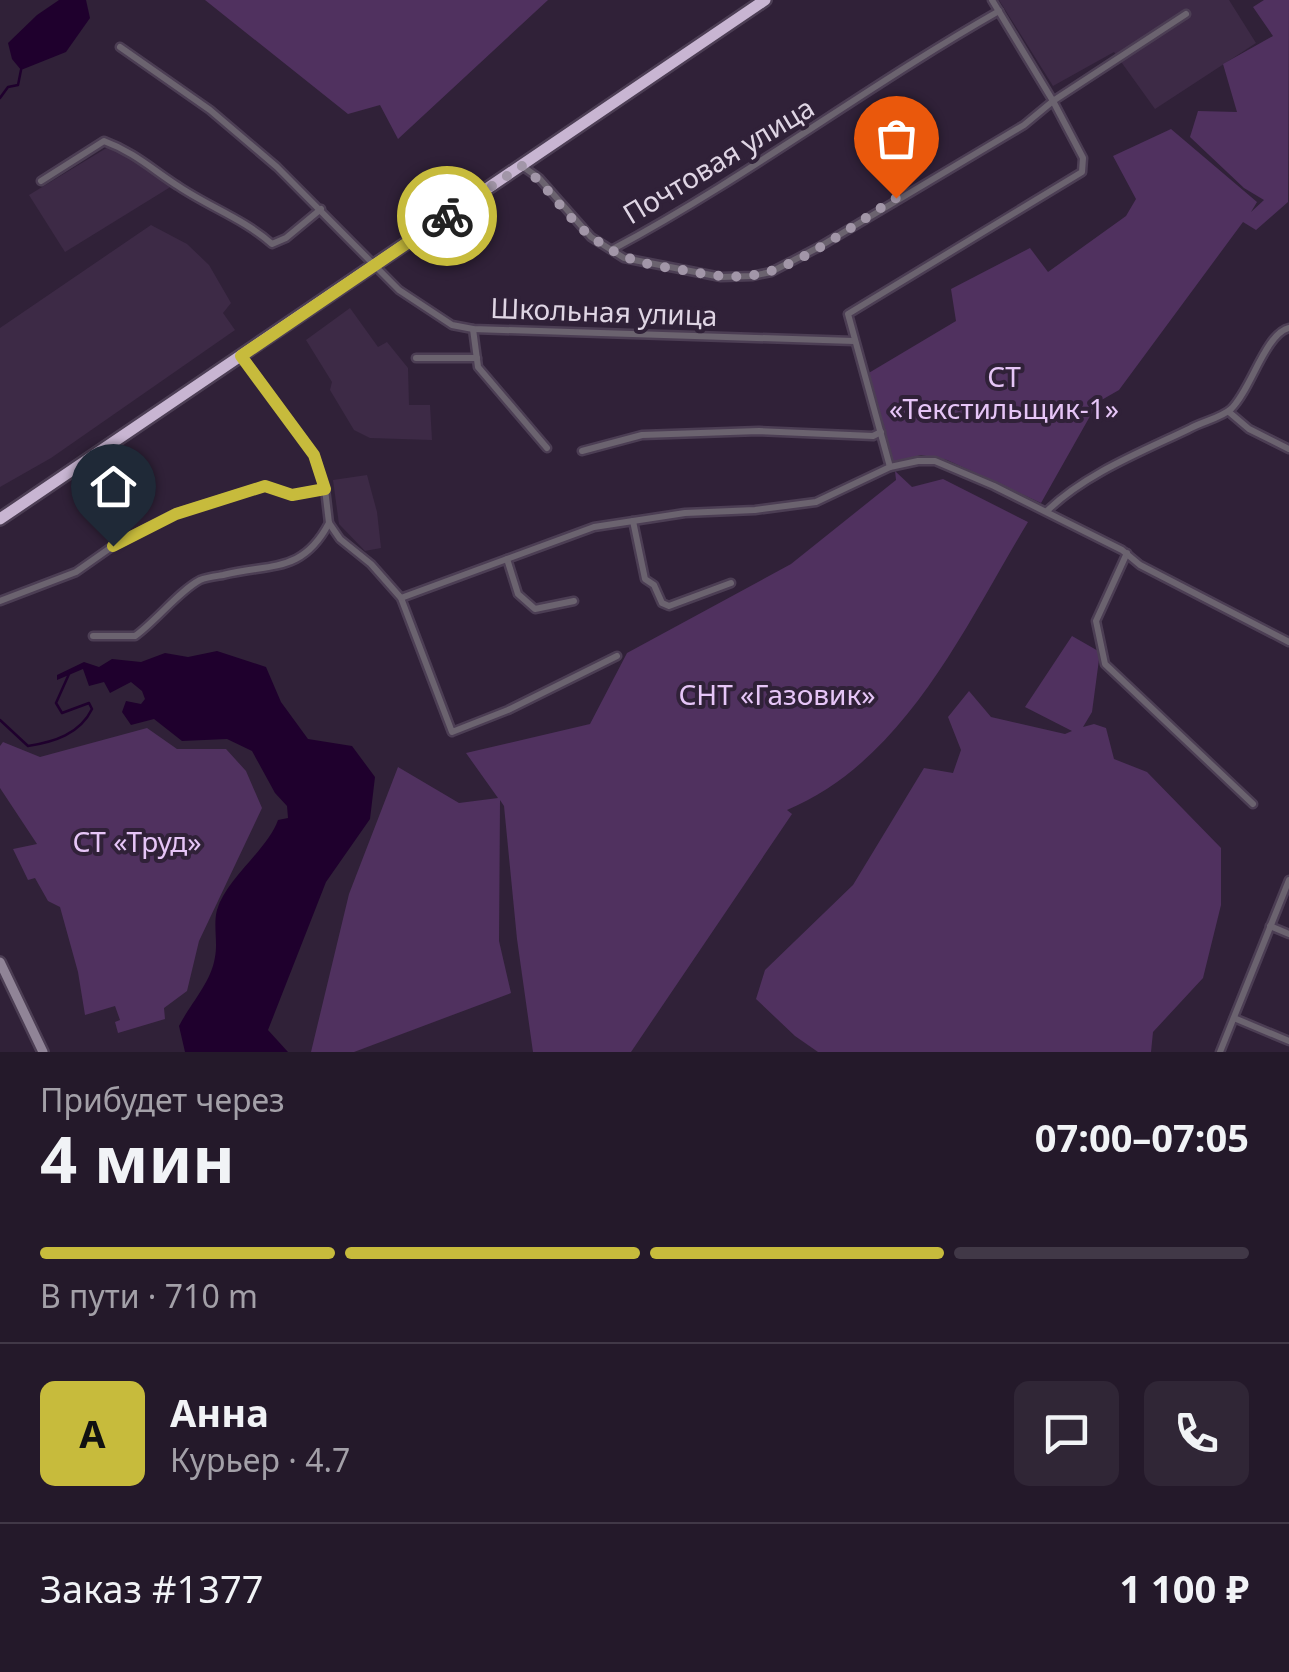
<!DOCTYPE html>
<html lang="ru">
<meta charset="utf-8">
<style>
body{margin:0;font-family:"Noto Sans",sans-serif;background:#302636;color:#f1f3f6;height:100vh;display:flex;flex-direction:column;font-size:38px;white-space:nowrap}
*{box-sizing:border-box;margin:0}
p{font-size:32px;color:#a3a0a8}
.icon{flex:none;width:55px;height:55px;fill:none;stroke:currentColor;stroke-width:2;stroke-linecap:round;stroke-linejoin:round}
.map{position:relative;height:1052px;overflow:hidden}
.details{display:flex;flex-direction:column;background:#24192a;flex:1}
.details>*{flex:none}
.pin{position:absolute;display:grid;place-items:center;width:85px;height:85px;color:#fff;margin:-102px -42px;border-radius:50% 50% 50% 0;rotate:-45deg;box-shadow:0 0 10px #0007}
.pin .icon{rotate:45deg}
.courier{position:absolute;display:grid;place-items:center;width:100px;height:100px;margin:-50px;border:8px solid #c7bb3c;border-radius:50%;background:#fff;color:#222;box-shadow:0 2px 12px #0007}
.overview em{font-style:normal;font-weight:700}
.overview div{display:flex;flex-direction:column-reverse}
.overview{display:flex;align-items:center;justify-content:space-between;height:170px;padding:0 40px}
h1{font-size:65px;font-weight:700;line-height:75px}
.bar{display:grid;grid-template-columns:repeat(4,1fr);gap:15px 10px;align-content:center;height:120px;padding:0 40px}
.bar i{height:12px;border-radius:8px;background:#413847}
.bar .selected{background:#c7bb3c}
.bar p{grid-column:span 4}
.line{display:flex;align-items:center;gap:25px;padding:0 40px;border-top:2px solid #413847}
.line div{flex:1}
.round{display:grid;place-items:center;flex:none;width:105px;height:105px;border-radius:15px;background:#302636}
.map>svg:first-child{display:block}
.built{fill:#3d2a46}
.green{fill:#50315f}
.water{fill:#1f002d}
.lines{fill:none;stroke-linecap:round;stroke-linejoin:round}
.stream{stroke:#1f002d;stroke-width:2.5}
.street-casing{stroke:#4c3e54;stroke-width:11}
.secondary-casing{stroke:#4c3e54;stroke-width:14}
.highway-casing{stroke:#4c3e54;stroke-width:16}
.street{stroke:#6b636f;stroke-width:6}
.secondary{stroke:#908497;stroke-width:9}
.highway{stroke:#c8b5d2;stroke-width:11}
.done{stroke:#a296a8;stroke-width:10;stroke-dasharray:0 18}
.route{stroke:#c7bb3c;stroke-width:12}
.labels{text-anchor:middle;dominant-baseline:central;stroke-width:8;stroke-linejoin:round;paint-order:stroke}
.street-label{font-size:28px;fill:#dfd5e4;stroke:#302138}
.park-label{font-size:28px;fill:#e6c5f7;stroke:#302138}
</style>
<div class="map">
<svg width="1289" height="1052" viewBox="0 0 1289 1052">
<rect width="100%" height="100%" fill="#302138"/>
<!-- built -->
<g class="built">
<path d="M 999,0 L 1229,0 L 1256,43 L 1155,109 L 1114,52 L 1053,86 Z"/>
<path d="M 113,144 L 172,186 L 65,252 L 29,195 Z"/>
<path d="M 151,225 L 187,244 L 209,265 L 231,303 L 223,313 L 235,330 L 51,458 L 0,487 L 0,328 Z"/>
<path d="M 350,308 L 378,347 L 387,342 L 408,368 L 409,405 L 430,405 L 432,440 L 370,438 L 354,430 L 330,390 L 332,382 L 306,340 Z"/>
<path d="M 367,475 L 377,512 L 381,548 L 365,551 L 339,524 L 333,480 Z"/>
</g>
<!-- green -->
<g class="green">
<path d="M 205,0 L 548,0 L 398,139 L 380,105 L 348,114 Z"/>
<path d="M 1264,0 L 1289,0 L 1288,202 L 1256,230 L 1243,222 L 1119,390 L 1098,402 L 1041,503 L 947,460 L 921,455 L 893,462 L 867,374 L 956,321 L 951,289 L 1030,248 L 1048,272 L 1126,216 L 1136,199 L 1113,156 L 1171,129 L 1257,202 L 1251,212 L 1264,200 L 1244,188 L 1190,137 L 1198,111 L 1237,112 L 1223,64 L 1273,36 L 1253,7 Z"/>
<path d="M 895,471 L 912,487 L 943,479 L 1028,522 C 965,626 906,760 787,810 L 792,814 L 631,1052 L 533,1052 L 517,939 L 504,806 L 500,800 L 499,941 L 511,993 L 354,1052 L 311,1052 L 349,894 L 398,767 L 459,803 L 498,798 L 466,753 L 590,724 L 627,653 L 791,564 L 896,480 Z"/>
<path d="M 1072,636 L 1100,652 L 1092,712 L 1083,727 L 1094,724 L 1106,728 L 1114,759 L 1147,772 L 1221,848 L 1221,905 L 1203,978 L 1153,1032 L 1151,1052 L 818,1052 L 795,1036 L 756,999 L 765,970 L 853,885 L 924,768 L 953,773 L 961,750 L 948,717 L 969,691 L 991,717 L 1065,734 L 1072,731 L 1025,707 Z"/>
<path d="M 147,728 L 177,749 L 226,749 L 246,771 L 262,808 L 199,941 L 187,991 L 164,1008 L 165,1019 L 118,1033 L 115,1022 L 120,1020 L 115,1006 L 85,1015 L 78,972 L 60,907 L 48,901 L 35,878 L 28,880 L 13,849 L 37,844 L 0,788 L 0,746 L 3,742 L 40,757 Z"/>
</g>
<!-- water -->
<g class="water">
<path d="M 59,0 L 86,0 L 90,18 L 66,52 L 21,70 L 12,59 L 8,43 L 37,15 Z"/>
<path d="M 217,651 L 266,667 L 281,702 L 308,739 L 352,746 L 375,777 L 370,819 L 326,882 L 268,1030 L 288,1052 L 185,1052 L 179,1026 C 190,1004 211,983 215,957 C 218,942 213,925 217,910 C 226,879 268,849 278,820 L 288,818 L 287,806 L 275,793 L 252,751 L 227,739 L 182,741 L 154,719 L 131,725 L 122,712 L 126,701 L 141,704 L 145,699 L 142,691 L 131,682 L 110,693 L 104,682 L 89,686 L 83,669 L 57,680 L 57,675 L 84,662 L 99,667 L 112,659 L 141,662 L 165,653 L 188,657 Z"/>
</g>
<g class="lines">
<!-- stream -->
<g class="stream">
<path d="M 0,98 L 8,87 L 18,85 L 21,70"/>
<path d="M 0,720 L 28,746 C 54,742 80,734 92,709 L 89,703 L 62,713 L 56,703 L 69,674"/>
</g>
<!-- street casing -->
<g class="street-casing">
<g id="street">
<path d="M 120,47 L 210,110 L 277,167 L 399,290 L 452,325 L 473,329 L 854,341"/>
<path d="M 522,166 L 539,178 L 591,237 L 624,258 L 721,277 L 752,276 L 771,272 L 819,247 L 1024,125 L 1053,101 L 1186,14"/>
<path d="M 41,181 L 104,141 C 134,152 153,170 178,186 C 209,207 244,219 272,244 L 286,238 L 321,209"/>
<path d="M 613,249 C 746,178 867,86 999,11"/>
<path d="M 473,329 L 478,367 L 547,448"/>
<path d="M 242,357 L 314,455 L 325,489 L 329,523 L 340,539 L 371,564 L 401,598 L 452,732 L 508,710 L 617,656"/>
<path d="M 416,358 L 477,358"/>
<path d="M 1229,412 L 1249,429 L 1289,449"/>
<path d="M 582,451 L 642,435 L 759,431 L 873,436 L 881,432"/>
<path d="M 890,467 L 848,314 L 1082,172 L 1083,158 L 1053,101 L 992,0"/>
<path d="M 1047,511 C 1085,474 1141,452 1189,429 C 1201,422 1221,418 1231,409 C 1251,390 1265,334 1289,328"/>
<path d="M 633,521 L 645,579 L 654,585 L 662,603 L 669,606 L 731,583"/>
<path d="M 1127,553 L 1096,621 L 1105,664 L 1253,804"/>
<path d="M 507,559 L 518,594 L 535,609 L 574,601"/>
<path d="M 401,598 L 594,527 L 685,513 L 755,510 L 816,502 L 890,467 L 918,461 L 935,461 L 994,486 L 1122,550 L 1140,565 L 1289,642"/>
<path d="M 0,601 L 76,572 L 113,546 L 175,514 L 265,486 L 292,495 L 325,489"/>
<path d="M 93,636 L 135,636 C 156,621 179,591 200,580 C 207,577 217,576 223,575 C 271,563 302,574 329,523"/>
<path d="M 1270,926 L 1289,934"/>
<path d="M 1234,1018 L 1289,1041"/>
<path d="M 1220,1052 L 1289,880"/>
</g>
</g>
<!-- secondary casing -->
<g class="secondary-casing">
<path id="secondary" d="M 0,962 L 43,1052"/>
</g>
<!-- highway casing -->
<g class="highway-casing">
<path id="highway" d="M 0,519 L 765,0"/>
</g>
<!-- street -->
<use href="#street" class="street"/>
<!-- secondary -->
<use href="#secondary" class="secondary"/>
<!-- highway -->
<use href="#highway" class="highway"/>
</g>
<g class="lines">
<!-- done -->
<path class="done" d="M 447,216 L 522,166 C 549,186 565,217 592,237 C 621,259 642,264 677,269 C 703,274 728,279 754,275 C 795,270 860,221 896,198"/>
<!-- route -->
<path class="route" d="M 113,546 L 176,514 L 265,486 L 292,495 L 325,489 L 314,455 L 241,356 L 447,216"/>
</g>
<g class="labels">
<!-- street labels -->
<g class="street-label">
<text transform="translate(718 160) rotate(-31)">Почтовая улица</text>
<text transform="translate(604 311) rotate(2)">Школьная улица</text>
</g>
<!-- park labels -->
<g class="park-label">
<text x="1004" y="376">СТ<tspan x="1004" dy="32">«Текстильщик-1»</tspan></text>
<text x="777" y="694">СНТ «Газовик»</text>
<text x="137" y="841">СТ «Труд»</text>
</g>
</g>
</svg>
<div class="pin" style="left:896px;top:198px;background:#ea580c"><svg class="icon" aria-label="bag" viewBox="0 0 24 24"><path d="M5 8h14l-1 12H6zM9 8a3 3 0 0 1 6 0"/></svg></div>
<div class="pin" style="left:113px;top:546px;background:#1f2937"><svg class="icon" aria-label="home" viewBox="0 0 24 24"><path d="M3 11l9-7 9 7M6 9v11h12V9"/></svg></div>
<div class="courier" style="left:447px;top:216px"><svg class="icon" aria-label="bike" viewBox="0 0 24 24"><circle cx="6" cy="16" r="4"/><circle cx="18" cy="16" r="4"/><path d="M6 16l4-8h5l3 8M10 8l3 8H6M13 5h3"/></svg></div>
</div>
<section class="details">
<div class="overview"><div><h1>4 мин</h1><p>Прибудет через</p></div><em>07:00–07:05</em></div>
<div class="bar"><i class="selected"></i><i class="selected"></i><i class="selected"></i><i></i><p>В пути · 710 m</p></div>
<div class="line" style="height:180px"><b class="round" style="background:#c7bb3c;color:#111">А</b><div><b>Анна</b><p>Курьер · 4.7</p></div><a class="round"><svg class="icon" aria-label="chat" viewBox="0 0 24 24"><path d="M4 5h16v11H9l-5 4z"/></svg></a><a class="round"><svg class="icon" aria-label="phone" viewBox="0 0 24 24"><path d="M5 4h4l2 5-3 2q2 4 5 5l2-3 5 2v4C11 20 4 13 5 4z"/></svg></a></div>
<div class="line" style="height:130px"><div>Заказ #1377</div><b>1 100 ₽</b></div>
</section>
